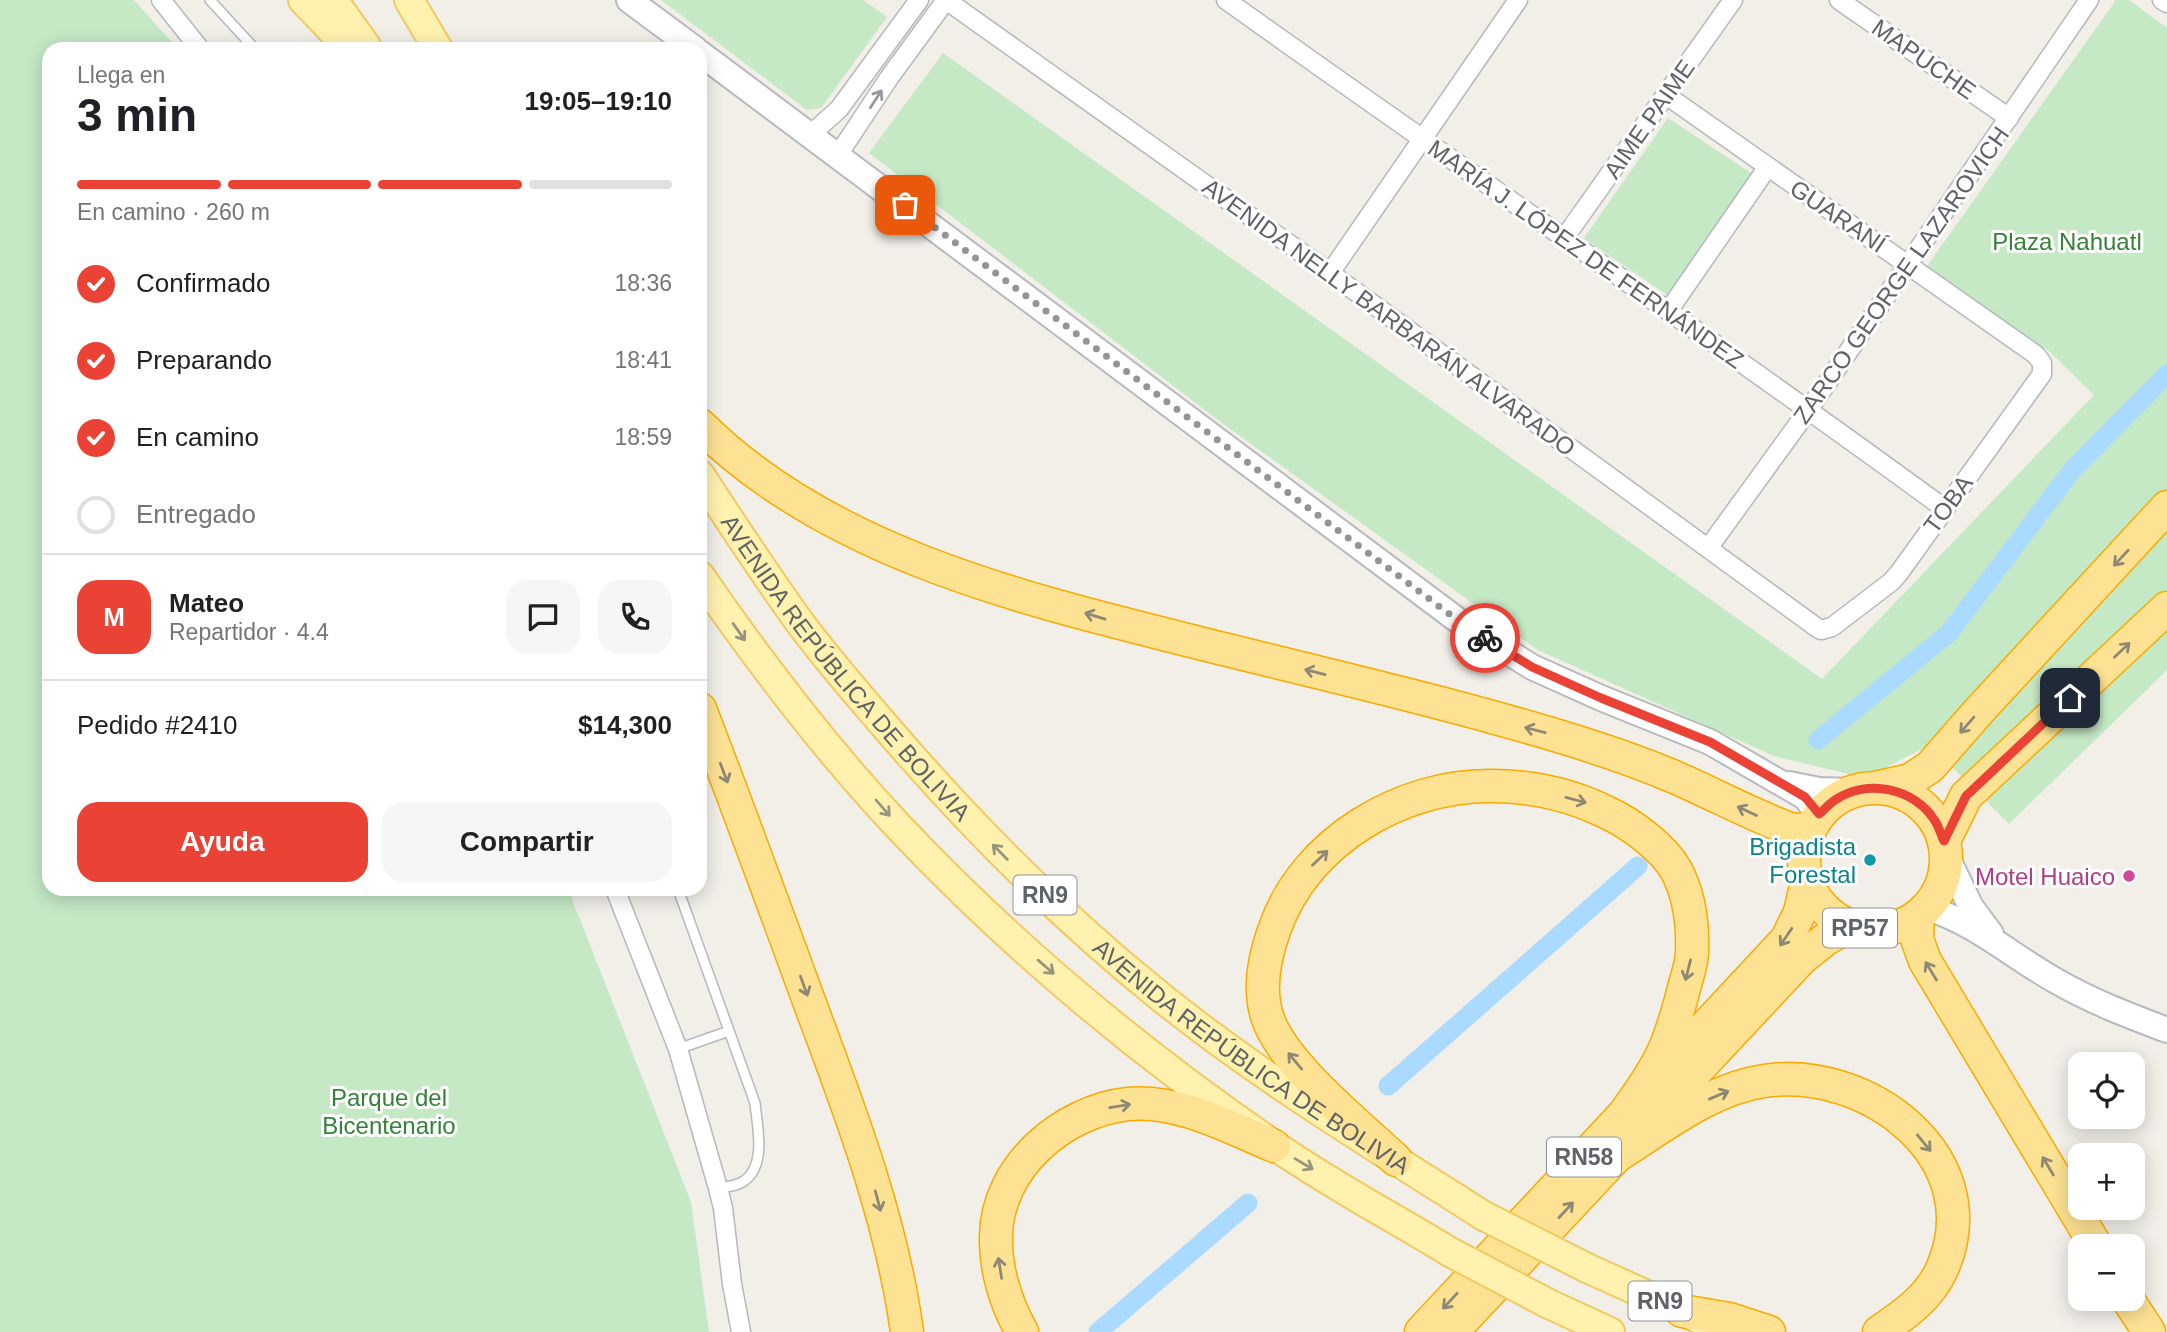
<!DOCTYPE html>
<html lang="es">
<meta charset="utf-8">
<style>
body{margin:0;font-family:Helvetica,sans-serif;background:#f6f6f6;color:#202124;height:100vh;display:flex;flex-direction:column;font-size:26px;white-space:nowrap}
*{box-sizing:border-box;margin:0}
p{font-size:23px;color:#757577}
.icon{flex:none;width:38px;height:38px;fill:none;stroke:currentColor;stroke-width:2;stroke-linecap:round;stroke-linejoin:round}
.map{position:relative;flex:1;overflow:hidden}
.drawer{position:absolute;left:42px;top:42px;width:665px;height:854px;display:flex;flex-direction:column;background:#fff;border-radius:21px;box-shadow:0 4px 18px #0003}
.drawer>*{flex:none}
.fabs{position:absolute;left:2068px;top:1052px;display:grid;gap:14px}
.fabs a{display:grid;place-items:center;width:77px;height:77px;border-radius:14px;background:#fff;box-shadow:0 4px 18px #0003;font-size:35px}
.pin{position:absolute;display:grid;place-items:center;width:60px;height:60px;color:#fff;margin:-30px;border-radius:14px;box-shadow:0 4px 10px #0006}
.courier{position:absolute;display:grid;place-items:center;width:70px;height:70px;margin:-35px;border:5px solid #ea4335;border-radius:50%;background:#fff;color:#222;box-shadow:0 2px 9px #0007}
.summary em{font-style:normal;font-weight:600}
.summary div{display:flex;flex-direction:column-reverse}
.summary{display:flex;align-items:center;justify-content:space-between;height:119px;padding:0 35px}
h1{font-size:46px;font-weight:600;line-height:52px}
.bar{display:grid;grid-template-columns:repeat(4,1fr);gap:10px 7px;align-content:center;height:84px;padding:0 35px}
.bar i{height:9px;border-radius:5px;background:#e0e0e0}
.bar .selected{background:#ea4335}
.bar p{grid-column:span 4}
.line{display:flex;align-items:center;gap:18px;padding:0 35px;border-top:2px solid #e0e0e0}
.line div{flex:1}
.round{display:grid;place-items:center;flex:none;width:74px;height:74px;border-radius:21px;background:#f6f6f6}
ol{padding:0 35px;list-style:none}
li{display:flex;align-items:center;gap:21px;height:77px}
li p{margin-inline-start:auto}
li .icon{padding:7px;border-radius:50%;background:#ea4335;color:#fff;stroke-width:4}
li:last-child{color:#757577}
li i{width:38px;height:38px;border:4px solid #e0e0e0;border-radius:50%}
.cta{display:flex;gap:14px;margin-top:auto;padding:14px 35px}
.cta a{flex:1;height:80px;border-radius:21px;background:#ea4335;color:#fff;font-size:28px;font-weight:600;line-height:80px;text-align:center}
.cta a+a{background:#f6f6f6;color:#202124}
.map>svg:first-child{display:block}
.green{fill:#c5e8c5}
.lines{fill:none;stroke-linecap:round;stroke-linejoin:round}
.canal{stroke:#aadaff;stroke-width:19}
.lane-casing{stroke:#b5b8bc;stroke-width:12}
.street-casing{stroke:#b5b8bc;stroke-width:21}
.secondary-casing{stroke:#b6babf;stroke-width:28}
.primary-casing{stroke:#f2c960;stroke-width:32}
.highway-casing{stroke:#f9ab00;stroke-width:35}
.lane{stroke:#fff;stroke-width:9}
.street{stroke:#fff;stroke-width:18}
.secondary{stroke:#fff;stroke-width:24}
.primary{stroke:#fff2af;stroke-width:28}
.highway{stroke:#fde293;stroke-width:32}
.primary-bridge-casing{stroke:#f2c960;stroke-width:32;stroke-linecap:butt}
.primary-bridge{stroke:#fff2af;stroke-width:28}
.oneway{stroke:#979a9d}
.oneway2{stroke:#8e8975}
.oneway3{stroke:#979581}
.done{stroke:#929495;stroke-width:7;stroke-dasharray:0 12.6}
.route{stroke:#ea4335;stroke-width:9}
.culture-dot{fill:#0f9aa8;stroke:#fff;stroke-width:2.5}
.hotel-dot{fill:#d1479c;stroke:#fff;stroke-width:2.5}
.labels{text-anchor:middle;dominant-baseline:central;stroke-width:6;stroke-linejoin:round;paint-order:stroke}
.shield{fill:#fff;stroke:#8f9295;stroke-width:2}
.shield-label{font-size:23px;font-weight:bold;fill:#5f6368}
.street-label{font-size:24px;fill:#5f6368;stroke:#fff}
.park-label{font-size:24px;fill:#348238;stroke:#fff}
.culture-label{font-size:24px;fill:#0d838f;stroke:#fff;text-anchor:end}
.hotel-label{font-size:24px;fill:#b23c85;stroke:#fff;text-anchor:end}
</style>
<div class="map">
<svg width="2167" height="1332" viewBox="0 0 2167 1332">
<rect width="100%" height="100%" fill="#f1efe8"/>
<!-- green -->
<g class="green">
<path d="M 0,0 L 134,0 L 178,49 L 49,49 L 49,889 L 568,889 L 691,1202 L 709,1332 L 0,1332 Z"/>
<path d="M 661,0 L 863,0 L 887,17 L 821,108 L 807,110 Z"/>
<path d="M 2116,0 L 2129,0 L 2167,28 L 2167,670 L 2009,824 L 1930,745 L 1865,778 L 1774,756 L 1538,650 L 1222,423 L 869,153 L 943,53 L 1822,679 L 2094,395 L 2049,351 L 1925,269 Z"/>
<path d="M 1668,118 L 1757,177 L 1673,299 L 1584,238 Z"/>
</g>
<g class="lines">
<!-- canal -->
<g class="canal">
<path d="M 1818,740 L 1949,633 L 2073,469 L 2167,374"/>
<path d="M 1388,1086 L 1638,866"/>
<path d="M 1098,1332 L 1248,1203"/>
</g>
<!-- lane casing -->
<g class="lane-casing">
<g id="lane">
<path d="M 210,0 L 255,49"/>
<path d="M 678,889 L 755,1103 C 757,1126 767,1165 744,1181 C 737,1186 727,1187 718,1188"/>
<path d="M 678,1049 L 729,1031"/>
</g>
</g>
<!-- street casing -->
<g class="street-casing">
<g id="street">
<path d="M 161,0 L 200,49"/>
<path d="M 946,0 L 1330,273 L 1816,627 L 1821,630 L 1832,627 L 1891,582 L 1899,573 L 2042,374 L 2042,363 L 2036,355 L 1666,95"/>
<path d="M 1226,0 C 1465,171 1708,335 1945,509"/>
<path d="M 1839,0 L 2009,118"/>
<path d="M 2162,0 L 2167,3"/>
<path d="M 810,135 L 839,109 L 919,0"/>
<path d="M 838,155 L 889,78 L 946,0"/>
<path d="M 1565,237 L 1733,0"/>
<path d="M 1330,273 L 1518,0"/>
<path d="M 1669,310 L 1767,168"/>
<path d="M 1709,547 L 1809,409 L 2089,0"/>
<path d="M 615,889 L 678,1049 L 718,1188 L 723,1208 L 732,1284 L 741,1332"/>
</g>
</g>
<!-- secondary casing -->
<g class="secondary-casing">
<g id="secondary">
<path d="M 629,0 L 695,49"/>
<path d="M 700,53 L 1460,622 L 1532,667 L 1601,698 L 1710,742 L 1805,797 L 1819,815"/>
<path d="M 1789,784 L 1819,790 L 1854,791"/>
<path d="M 1946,855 L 1971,907 L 1991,934"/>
<path d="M 1927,908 C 1975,922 2014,958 2058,982 C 2093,1002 2130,1016 2167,1030"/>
</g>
</g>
<!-- primary casing -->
<g class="primary-casing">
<g id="primary">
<path d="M 303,0 L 350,49"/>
<path d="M 333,0 L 366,46"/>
<path d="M 409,0 L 438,49"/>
<path id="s1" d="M 700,475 C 732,524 764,573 798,620 C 825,657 855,691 885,726 C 969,824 1061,917 1162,998 C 1263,1079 1374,1146 1484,1216"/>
<path d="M 700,576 C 760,663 824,747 896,824 C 1009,944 1138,1052 1274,1145 C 1330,1184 1391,1216 1450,1252"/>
<path d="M 1587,1268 L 1702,1320"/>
<path d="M 1549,1304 L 1610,1332"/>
</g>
</g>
<!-- highway casing -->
<g class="highway-casing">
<g id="highway">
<path d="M 700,425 C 832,556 1033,601 1207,645 C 1324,674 1441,701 1555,735 C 1595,747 1634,760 1672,776 C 1712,793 1750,814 1790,829 L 1802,830 L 1811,827"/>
<path d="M 700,709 C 739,810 776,911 813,1012 C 852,1116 892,1222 907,1332"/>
<path d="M 1879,787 L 1910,780 L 1930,767 L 1978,712 L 2167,507"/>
<circle cx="1875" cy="859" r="71"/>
<path d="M 1944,841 L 1966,796 L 2167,608"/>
<path d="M 1918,916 L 1917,939 L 1925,961 L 2096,1246"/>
<path d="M 1618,1155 C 1663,1127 1710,1089 1764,1081 C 1867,1065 1991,1158 1942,1269 C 1930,1297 1904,1315 1879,1332"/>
<path d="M 1396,1160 C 1359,1125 1281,1063 1267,1016 C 1258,987 1265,955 1275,928 C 1305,842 1401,785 1491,786 C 1531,786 1572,795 1608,813 C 1631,824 1663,847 1676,870 C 1689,894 1693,925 1692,952 C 1692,964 1687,976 1684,988 C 1679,1008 1673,1029 1665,1048 C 1654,1073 1636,1097 1620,1120"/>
<path d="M 2127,1298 L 2149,1332"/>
<path d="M 1682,1311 L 1729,1319 L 1769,1332"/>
<path d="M 1022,1332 C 1006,1304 995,1269 996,1236 C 997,1167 1063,1111 1128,1104 C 1178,1099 1229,1127 1274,1146"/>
<path d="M 1421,1332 L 1787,939 L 1800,912 L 1807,882"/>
<path d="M 1452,1332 L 1802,958 L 1826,939 L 1849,926"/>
</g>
</g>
<!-- lane -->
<use href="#lane" class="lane"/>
<!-- street -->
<use href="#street" class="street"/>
<!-- secondary -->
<use href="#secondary" class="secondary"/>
<!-- primary -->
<use href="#primary" class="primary"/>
<!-- highway -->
<use href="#highway" class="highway"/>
<!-- primary-bridge casing -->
<g class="primary-bridge-casing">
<g id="primary-bridge">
<path d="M 1484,1216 L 1587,1268"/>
<path d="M 1450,1252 L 1549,1304"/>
</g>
</g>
<!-- primary-bridge -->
<use href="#primary-bridge" class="primary-bridge"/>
</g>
<!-- one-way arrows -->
<defs><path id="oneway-shaft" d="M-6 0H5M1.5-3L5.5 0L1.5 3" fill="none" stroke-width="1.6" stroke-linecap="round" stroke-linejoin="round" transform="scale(1.75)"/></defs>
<use class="oneway" href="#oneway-shaft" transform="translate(876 99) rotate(-57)"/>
<g class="oneway2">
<use href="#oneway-shaft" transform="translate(2121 558) rotate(133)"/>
<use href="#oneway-shaft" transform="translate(1095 616) rotate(-163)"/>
<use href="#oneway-shaft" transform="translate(2122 650) rotate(-43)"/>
<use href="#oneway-shaft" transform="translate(1315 672) rotate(-166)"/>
<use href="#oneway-shaft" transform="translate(1967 725) rotate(131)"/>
<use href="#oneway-shaft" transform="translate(1535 730) rotate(-165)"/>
<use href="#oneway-shaft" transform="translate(724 773) rotate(69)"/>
<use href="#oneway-shaft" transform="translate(1576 800) rotate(15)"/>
<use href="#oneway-shaft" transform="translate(1747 811) rotate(-155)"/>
<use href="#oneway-shaft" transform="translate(1320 858) rotate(-44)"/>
<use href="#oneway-shaft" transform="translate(1786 937) rotate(124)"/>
<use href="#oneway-shaft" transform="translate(1688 970) rotate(104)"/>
<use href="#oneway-shaft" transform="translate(1931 971) rotate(-121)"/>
<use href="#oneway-shaft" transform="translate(804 986) rotate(70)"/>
<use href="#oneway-shaft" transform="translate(1295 1061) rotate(-130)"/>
<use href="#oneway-shaft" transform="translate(1719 1095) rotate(-23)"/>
<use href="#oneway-shaft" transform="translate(1120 1106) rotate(-9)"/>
<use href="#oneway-shaft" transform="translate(1924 1143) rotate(51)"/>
<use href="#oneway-shaft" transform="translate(2048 1166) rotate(-121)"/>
<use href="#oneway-shaft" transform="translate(878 1201) rotate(75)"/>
<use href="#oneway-shaft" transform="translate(1566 1210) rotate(-47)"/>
<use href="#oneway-shaft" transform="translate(1000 1268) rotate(-99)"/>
<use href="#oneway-shaft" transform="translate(1450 1301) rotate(133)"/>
</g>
<g class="oneway3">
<use href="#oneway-shaft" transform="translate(739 632) rotate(55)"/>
<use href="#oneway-shaft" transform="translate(883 808) rotate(49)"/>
<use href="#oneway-shaft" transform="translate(1000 852) rotate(-135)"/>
<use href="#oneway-shaft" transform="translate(1046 967) rotate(41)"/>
<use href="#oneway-shaft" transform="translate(1304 1164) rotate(31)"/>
</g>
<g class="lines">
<!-- done -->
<path class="done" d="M 905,205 L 1460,622 L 1485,638"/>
<!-- route -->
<path class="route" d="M 1485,638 L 1532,667 L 1601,698 L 1710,742 L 1805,797 L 1819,814 C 1824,810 1829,804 1835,800 C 1867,778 1915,788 1935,821 C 1939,827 1941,835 1944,841 L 1966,796 L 2070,698"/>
</g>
<!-- markers -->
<circle class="culture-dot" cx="1870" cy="860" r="7"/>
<circle class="hotel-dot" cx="2129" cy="876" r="7"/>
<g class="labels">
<!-- shield labels -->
<g class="shield">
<rect x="1013.5" y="875.5" width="63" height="39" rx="5"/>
<rect x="1823" y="908.5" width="74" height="39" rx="5"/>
<rect x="1547" y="1137.5" width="74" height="39" rx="5"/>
<rect x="1628.5" y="1281.5" width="63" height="39" rx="5"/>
</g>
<g class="shield-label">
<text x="1045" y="895">RN9</text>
<text x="1860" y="928">RP57</text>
<text x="1584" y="1157">RN58</text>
<text x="1660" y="1301">RN9</text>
</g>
<!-- street labels -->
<g class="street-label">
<text transform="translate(1924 59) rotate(35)">MAPUCHE</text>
<text transform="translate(1649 119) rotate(-55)">AIME PAIME</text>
<text transform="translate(1838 216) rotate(34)">GUARANÍ</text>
<text transform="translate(1586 254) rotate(35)">MARÍA J. LÓPEZ DE FERNÁNDEZ</text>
<text transform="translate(1901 275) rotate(-55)">ZARCO GEORGE LAZAROVICH</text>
<text transform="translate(1389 317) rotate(36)">AVENIDA NELLY BARBARÁN ALVARADO</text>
<text transform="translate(1948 504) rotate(-54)">TOBA</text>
<text stroke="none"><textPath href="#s1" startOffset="242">AVENIDA REPÚBLICA DE BOLIVIA</textPath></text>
<text stroke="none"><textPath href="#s1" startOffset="808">AVENIDA REPÚBLICA DE BOLIVIA</textPath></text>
</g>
<!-- park labels -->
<g class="park-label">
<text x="2067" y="241">Plaza Nahuatl</text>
<text x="389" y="1097">Parque del<tspan x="389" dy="28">Bicentenario</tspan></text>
</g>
<!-- culture labels -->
<g class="culture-label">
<text x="1856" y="846">Brigadista<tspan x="1856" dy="28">Forestal</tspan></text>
</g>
<!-- hotel labels -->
<g class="hotel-label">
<text x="2115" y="876">Motel Huaico</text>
</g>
</g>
</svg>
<div class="fabs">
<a><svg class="icon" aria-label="locate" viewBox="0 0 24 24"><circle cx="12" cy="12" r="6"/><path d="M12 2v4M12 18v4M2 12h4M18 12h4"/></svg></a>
<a>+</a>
<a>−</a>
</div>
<div class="pin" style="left:905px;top:205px;background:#ea580c"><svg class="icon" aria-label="bag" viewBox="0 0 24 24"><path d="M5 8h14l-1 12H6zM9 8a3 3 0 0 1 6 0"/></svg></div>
<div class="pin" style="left:2070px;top:698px;background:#1f2937"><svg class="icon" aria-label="home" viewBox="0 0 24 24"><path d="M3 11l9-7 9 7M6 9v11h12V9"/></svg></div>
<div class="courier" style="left:1485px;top:638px"><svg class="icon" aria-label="bike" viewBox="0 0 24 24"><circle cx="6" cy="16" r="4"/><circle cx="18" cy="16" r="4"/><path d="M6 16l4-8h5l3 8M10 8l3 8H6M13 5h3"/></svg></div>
<section class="drawer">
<div class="summary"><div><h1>3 min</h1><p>Llega en</p></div><em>19:05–19:10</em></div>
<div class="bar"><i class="selected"></i><i class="selected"></i><i class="selected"></i><i></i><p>En camino · 260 m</p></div>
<ol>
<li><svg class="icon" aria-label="check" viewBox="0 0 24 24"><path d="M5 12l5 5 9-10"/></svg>Confirmado<p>18:36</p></li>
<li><svg class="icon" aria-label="check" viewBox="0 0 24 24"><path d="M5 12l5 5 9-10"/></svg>Preparando<p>18:41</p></li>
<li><svg class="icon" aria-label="check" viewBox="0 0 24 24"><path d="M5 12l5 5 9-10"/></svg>En camino<p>18:59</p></li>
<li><i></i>Entregado</li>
</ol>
<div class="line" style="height:126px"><b class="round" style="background:#ea4335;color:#fff">M</b><div><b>Mateo</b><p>Repartidor · 4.4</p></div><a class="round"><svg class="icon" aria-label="chat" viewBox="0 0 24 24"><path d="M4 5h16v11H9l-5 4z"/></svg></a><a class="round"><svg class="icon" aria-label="phone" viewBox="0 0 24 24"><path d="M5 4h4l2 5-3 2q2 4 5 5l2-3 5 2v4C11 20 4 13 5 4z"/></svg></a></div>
<div class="line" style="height:91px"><div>Pedido #2410</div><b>$14,300</b></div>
<div class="cta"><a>Ayuda</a><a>Compartir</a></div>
</section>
</div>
